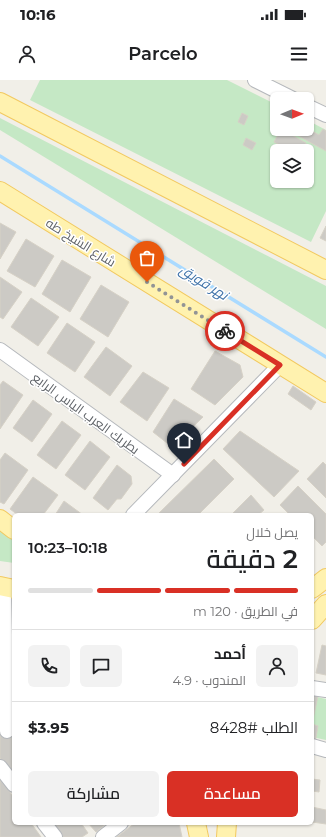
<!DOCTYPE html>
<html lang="ar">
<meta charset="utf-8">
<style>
body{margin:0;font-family:Montserrat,Cairo,sans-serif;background:#f2f2f2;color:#202124;direction:rtl;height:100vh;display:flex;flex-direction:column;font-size:15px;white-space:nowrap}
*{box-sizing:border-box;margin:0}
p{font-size:13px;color:#757577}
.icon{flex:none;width:22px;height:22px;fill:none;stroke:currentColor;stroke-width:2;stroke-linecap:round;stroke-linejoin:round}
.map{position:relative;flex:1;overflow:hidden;direction:ltr}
.side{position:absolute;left:12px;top:433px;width:302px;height:312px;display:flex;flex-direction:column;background:#fff;border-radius:6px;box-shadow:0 1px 3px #0004;direction:rtl}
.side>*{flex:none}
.needle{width:26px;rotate:89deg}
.fabs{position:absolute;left:270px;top:12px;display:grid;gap:8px}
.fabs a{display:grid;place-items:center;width:44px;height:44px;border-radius:6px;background:#fff;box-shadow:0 1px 3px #0004;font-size:20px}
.pin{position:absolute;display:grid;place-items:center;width:34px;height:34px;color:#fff;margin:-41px -17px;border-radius:50% 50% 50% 0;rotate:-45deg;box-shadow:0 0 4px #0007}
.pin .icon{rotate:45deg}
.courier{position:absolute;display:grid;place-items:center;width:40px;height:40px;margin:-20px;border:3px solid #d93025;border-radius:50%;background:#fff;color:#222;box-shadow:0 1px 5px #0007}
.headline em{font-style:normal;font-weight:600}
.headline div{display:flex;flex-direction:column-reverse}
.headline{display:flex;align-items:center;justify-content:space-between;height:68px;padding:0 16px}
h1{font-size:26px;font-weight:600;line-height:30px}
.bar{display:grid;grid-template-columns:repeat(4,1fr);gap:6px 4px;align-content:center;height:48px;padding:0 16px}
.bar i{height:5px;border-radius:3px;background:#e0e0e0}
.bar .on{background:#d93025}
.bar p{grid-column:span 4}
.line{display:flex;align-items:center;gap:10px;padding:0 16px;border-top:1px solid #e0e0e0}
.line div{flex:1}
.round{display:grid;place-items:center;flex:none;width:42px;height:42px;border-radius:6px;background:#f2f2f2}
.primary-button{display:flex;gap:8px;margin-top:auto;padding:8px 16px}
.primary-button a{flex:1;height:46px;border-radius:6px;background:#d93025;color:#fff;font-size:16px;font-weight:600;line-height:46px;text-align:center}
.primary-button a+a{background:#f2f2f2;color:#202124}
.status{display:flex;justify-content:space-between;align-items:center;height:28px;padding:0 20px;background:#fff;direction:ltr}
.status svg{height:11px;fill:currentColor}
header{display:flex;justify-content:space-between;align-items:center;height:52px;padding:0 16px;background:#fff;font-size:18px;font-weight:600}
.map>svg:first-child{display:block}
.green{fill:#c5e8c5;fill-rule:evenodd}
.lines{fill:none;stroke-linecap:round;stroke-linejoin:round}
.stream{stroke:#aadaff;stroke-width:3.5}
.building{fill:#cccac5;stroke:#d6d1c6}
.minor-casing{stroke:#b5b8bc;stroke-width:16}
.major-casing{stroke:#f2c960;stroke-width:20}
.minor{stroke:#fff;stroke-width:14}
.major{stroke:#fff2af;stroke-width:18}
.done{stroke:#929495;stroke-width:4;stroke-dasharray:0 7.2}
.route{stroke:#d93025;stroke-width:5}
.labels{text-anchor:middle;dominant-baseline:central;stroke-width:3;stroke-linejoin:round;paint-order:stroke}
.street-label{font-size:13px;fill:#5f6368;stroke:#fff}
.water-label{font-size:14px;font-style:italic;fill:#4174aa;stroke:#fff}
</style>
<div class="status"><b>10:16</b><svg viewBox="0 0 49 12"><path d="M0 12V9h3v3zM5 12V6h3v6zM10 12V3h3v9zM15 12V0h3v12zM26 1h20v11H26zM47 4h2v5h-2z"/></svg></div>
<header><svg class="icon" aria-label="menu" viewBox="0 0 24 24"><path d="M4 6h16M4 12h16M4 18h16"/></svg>Parcelo<svg class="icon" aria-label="person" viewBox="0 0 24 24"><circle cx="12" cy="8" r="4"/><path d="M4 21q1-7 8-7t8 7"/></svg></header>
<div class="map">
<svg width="326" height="757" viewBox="0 0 326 757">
<rect width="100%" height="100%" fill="#f1efe8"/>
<!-- green -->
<g class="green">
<path d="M 40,0 L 227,0 L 277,25 L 277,49 L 307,49 L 307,40 L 326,50 L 326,131 L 311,162 L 30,20 ZM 277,71 L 307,71 L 307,101 L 277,101 Z"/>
<path d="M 0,38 L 326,206 L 326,249 L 0,50 Z"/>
<path d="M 0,450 L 14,461 L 14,483 L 0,481 Z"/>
<path d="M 312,616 L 326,619 L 326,660 L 312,657 Z"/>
</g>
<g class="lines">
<!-- stream -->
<path class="stream" d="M 0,76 L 326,277"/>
</g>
<!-- building -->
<g class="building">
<path d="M 242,33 L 248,36 L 244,45 L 238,42 Z"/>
<path d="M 281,49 L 306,63 L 301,71 L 277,71 L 277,86 L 271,82 L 280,65 L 274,62 Z"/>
<path d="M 298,49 L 303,49 L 310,53 L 312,51 L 319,55 L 323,49 L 326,51 L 326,71 L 295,54 Z"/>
<path d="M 246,58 L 256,63 L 252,70 L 243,65 Z"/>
<path d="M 0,143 L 16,152 L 0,179 Z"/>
<path d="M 326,146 L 326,161 L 320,158 Z"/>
<path d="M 26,159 L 54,176 L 35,207 L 7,191 Z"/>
<path d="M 62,180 L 91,197 L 70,232 L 42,214 Z"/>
<path d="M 0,197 L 22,212 L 3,239 L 0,237 Z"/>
<path d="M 101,205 L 129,222 L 108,257 L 80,239 Z"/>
<path d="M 31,218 L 59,237 L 38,266 L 11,247 Z"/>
<path d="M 67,243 L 95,262 L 75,292 L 47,273 Z"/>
<path d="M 106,267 L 132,286 L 110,316 L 84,297 Z"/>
<path d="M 215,271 L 240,285 L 243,297 L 215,325 L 191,309 Z"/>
<path d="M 143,292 L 169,308 L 147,341 L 120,322 Z"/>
<path d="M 3,301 L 23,315 L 0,349 L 0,305 Z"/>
<path d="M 293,306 L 316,322 L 311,330 L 288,314 Z"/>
<path d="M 174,319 L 203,337 L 176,363 L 167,363 L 153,352 Z"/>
<path d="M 33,320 L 52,334 L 32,362 L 13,348 Z"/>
<path d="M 62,341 L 81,355 L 56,389 L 37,375 Z"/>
<path d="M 240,351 L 299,391 L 274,417 L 223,369 Z"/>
<path d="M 90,361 L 110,377 L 85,410 L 65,395 Z"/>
<path d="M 5,373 L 28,390 L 4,424 L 0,422 L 0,380 Z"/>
<path d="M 214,379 L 234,399 L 198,435 L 157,435 Z"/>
<path d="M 323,382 L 326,385 L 326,418 L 307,399 Z"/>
<path d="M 117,385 L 131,396 L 132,404 L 121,419 L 117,419 L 108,430 L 93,418 Z"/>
<path d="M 33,397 L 58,415 L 43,435 L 18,435 L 10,429 Z"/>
<path d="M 298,406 L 326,434 L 326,462 L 322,466 L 312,456 L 312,435 L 290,435 L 280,425 Z"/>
<path d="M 251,415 L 264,430 L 258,435 L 231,435 Z"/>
<path d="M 64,421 L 83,435 L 55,435 Z"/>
<path d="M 14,533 L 14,643 L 12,644 L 12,536 Z"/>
<path d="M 322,565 L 326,566 L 326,595 L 316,593 Z"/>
<path d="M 312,615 L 318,616 L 312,644 L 318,646 L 315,663 L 312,662 Z"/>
<path d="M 14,650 L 14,697 L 0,678 L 0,656 Z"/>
<path d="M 0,698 L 14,718 L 14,743 L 31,743 L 41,757 L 0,757 Z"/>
<path d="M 312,699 L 320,700 L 319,712 L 312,711 Z"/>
<path d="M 312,727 L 326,730 L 326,744 L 312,742 Z"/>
<path d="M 49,743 L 81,743 L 88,753 L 82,757 L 60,757 Z"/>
<path d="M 88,743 L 107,743 L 96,752 Z"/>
<path d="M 135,743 L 179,743 L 182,757 L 117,757 Z"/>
</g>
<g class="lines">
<!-- minor casing -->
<g class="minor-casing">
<g id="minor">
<path d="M 255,0 L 293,19"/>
<path d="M 307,26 L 326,35"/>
<path d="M 0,270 L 173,395"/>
<path d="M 133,435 L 280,285"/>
<path d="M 4,507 L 7,651"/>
<path d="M 312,608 L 326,610"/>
<path d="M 312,666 L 326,670"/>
<path d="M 0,687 L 14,705"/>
<path d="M 44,743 L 55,757"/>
<path d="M 103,757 L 121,743"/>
</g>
</g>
<!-- major casing -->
<g class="major-casing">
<g id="major">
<path d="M 0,22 L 326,190"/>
<path d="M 0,111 L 326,313"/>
<path d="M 0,439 L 14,450"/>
<path d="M 0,506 L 14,509"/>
<path d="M 312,509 L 326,498"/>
<path d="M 312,540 L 326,524"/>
<path d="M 196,743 L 199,757"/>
<path d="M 226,757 L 227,743"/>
</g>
</g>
<!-- minor -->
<use href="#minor" class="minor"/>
<!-- major -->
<use href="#major" class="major"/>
</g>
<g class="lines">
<!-- done -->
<path class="done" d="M 147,202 L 225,251"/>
<!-- route -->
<path class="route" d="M 184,384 L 280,285 L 225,251"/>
</g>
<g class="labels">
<!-- street labels -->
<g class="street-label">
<text transform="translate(81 162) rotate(32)">شارع الشيخ طه</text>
<text transform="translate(86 333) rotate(36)">بطريك العرب الياس الرابع</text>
</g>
<!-- water labels -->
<g class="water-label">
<text transform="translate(204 202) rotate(32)">نهر قويق</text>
</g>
</g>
</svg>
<div class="fabs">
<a><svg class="needle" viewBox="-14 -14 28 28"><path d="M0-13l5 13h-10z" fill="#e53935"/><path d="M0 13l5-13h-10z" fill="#757577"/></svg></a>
<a><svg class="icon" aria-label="layers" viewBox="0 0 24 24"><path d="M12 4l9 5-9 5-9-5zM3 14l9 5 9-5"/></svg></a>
</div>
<div class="pin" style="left:147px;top:202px;background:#ea580c"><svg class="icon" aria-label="bag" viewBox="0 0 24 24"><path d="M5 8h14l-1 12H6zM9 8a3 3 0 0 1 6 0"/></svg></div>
<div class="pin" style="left:184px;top:384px;background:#1f2937"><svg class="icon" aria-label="home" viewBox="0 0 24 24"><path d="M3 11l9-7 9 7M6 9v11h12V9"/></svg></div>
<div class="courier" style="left:225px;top:251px"><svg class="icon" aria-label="bike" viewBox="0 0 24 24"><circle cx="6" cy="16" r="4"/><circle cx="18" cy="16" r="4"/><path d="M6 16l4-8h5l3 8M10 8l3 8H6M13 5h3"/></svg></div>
<section class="side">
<div class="headline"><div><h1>2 دقيقة</h1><p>يصل خلال</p></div><em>10:18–10:23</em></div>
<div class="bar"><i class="on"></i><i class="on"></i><i class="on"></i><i></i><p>في الطريق · 120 m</p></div>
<div class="line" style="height:72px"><a class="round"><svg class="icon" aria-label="person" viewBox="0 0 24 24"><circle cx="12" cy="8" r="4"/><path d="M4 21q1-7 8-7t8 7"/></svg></a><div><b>أحمد</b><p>المندوب · 4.9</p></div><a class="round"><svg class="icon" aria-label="chat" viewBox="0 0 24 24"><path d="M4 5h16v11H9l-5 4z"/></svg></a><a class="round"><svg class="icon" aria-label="phone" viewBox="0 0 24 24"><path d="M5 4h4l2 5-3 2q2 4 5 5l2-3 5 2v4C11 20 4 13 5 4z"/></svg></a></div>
<div class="line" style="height:52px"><div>الطلب #8428</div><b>$3.95</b></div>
<div class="primary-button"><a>مساعدة</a><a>مشاركة</a></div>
</section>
</div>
